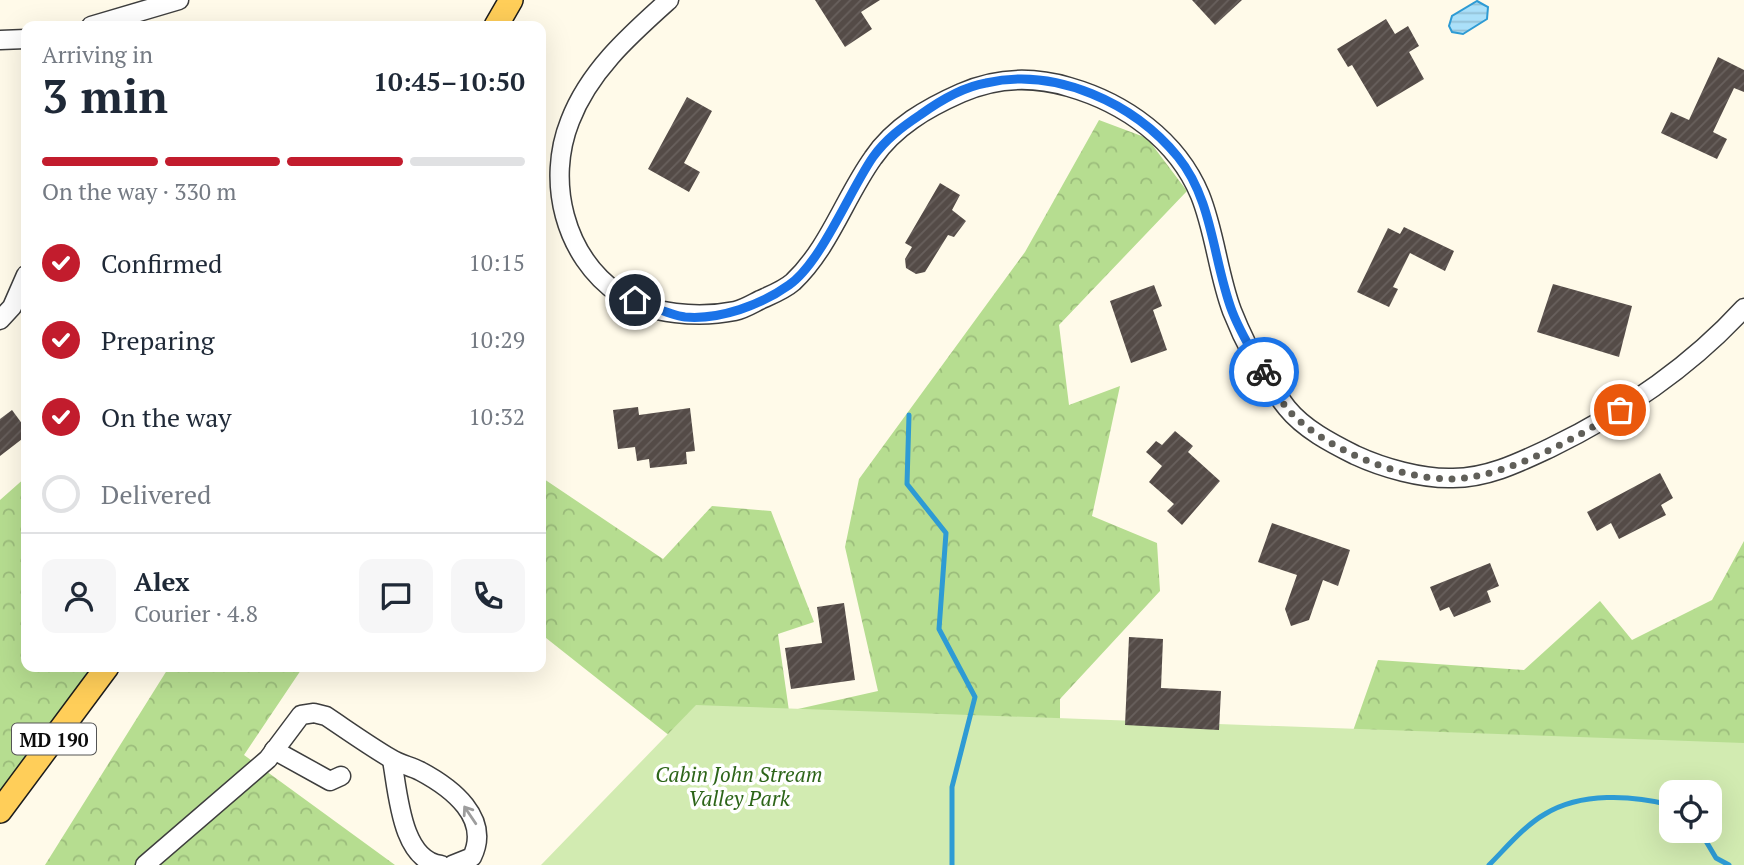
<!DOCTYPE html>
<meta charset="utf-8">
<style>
body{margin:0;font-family:"PT Serif",serif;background:#f6f6f7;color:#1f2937;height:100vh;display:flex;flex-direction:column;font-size:26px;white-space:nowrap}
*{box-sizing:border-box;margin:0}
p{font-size:23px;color:#747a83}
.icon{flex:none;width:38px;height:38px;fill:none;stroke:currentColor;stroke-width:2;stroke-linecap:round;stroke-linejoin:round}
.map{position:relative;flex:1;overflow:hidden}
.sheet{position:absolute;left:21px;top:21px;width:525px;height:651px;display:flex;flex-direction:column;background:#fff;border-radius:14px;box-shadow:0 7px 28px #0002}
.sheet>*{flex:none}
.buttons{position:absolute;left:1659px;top:780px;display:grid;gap:14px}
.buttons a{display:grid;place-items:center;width:63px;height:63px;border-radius:14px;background:#fff;box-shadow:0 7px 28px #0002;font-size:35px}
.pin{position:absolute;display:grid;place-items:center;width:60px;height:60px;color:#fff;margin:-30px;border:4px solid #fff;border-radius:50%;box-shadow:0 2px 7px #0007}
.courier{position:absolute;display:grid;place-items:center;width:70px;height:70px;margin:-35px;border:5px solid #1a73e8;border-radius:50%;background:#fff;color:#222;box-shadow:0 2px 9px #0007}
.summary em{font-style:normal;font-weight:700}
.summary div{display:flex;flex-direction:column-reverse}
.summary{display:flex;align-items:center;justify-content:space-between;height:119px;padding:0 21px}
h1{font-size:46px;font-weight:700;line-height:52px}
.bar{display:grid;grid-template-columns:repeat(4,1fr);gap:10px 7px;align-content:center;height:84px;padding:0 21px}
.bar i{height:9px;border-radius:5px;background:#e0e1e3}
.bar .current{background:#c21c2d}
.bar p{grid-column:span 4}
.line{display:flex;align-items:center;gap:18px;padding:0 21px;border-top:2px solid #e0e1e3}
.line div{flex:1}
.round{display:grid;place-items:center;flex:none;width:74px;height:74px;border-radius:14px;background:#f6f6f7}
ol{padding:0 21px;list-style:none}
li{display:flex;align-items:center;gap:21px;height:77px}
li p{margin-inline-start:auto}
li .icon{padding:7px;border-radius:50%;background:#c21c2d;color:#fff;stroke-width:4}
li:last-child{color:#747a83}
li i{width:38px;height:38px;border:4px solid #e0e1e3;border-radius:50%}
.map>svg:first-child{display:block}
.forest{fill:url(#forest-crowns);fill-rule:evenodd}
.park{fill:#d2ebb1;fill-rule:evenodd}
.water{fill:url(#water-rules);stroke:#2e9bd4;stroke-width:2}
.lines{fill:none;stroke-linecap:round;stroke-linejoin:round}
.stream{stroke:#2e9bd4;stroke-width:5}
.building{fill:url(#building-hatch)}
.minor-casing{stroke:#3e3e3e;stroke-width:21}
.major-casing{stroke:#1c1c1c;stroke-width:26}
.minor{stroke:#fff;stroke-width:18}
.major{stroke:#ffce59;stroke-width:23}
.oneway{stroke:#9d9d9d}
.done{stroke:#605f59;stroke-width:7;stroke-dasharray:0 12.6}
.route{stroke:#1a73e8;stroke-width:9}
.labels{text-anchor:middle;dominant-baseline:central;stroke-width:7;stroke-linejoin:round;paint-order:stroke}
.shield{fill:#fff;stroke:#545454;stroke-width:2}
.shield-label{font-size:19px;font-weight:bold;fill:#0b0b0b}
.park-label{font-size:21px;font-style:italic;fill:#2d6519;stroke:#fff}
</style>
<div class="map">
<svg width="1744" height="865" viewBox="0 0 1744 865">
<defs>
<pattern id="forest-crowns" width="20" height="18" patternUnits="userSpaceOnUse" patternTransform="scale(1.75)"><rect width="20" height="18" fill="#b6dd90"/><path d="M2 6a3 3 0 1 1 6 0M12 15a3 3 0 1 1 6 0" fill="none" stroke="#9bbc7b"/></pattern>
<pattern id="water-rules" width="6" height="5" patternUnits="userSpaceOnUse" patternTransform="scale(1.75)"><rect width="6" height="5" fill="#abe0f9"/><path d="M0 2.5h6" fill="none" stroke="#92bfd4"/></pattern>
<pattern id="building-hatch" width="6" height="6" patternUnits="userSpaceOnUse" patternTransform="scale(1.75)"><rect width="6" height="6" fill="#544b47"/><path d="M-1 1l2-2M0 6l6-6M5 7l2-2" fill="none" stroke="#68605d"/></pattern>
</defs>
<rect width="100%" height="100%" fill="#fffae9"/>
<!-- forest -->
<g class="forest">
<path d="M 1099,120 L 1147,138 L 1187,191 L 1059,325 L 1069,405 L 1120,386 L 1092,516 L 1157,543 L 1160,591 L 1060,699 L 1060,731 L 1348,745 L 1378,660 L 1524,670 L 1600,601 L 1632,640 L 1712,600 L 1744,541 L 1744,865 L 685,748 L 541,634 L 541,477 L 663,559 L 712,506 L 771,511 L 814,622 L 778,634 L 789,711 L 878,691 L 845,547 L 859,479 L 1025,252 ZM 1671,793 L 1710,793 L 1710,831 L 1671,831 Z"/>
<path d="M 26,477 L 26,667 L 107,667 L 0,811 L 0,500 Z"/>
<path d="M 169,667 L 303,667 L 244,755 L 395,865 L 45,865 Z"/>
</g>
<!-- park -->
<path class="park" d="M 696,705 L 1744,743 L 1744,865 L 541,865 ZM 1671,793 L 1710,793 L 1710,831 L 1671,831 Z"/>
<!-- water -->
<path class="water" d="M 1477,1 L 1488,7 L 1487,19 L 1463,34 L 1452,32 L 1449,26 L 1452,16 Z"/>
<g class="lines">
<!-- stream -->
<g class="stream">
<path d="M 909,415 L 907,484 L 946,533 L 939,629 L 975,697 L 952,787 L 952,865"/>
<path d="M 1700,831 L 1716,858 L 1729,865"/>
<path d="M 1489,865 C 1506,848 1524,826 1545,814 C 1581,792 1632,795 1671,805"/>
</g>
</g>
<!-- building -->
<g class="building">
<path d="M 815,0 L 880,0 L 861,12 L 872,29 L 845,47 Z"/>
<path d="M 1192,0 L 1242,0 L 1215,25 Z"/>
<path d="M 1386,19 L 1395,34 L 1408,26 L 1419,46 L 1409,52 L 1424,79 L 1377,107 L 1352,65 L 1348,67 L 1337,49 Z"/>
<path d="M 1718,57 L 1744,70 L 1744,92 L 1734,88 L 1713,132 L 1727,139 L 1717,159 L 1661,133 L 1671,112 L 1689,120 Z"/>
<path d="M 687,97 L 712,111 L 684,163 L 700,172 L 689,192 L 648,169 Z"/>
<path d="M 940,183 L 960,195 L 952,210 L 966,221 L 954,237 L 948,235 L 925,272 L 916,274 L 906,268 L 905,259 L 912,247 L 905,243 Z"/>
<path d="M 1404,227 L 1454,251 L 1445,271 L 1410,253 L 1393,287 L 1398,289 L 1389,307 L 1357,292 L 1388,228 L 1400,234 Z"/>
<path d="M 1553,284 L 1632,306 L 1619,357 L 1537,332 Z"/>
<path d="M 1154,285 L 1162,306 L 1153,310 L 1167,350 L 1131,363 L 1110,301 Z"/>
<path d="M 638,407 L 639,415 L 690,408 L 695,451 L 686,452 L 687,464 L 650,468 L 649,459 L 637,461 L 635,447 L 618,449 L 613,410 Z"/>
<path d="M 12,410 L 26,429 L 26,436 L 0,456 L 0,419 Z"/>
<path d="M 1175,431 L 1193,446 L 1188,452 L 1220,481 L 1182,525 L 1167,511 L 1174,504 L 1149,482 L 1162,466 L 1146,452 L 1156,441 L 1162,445 Z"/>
<path d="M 1660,473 L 1673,498 L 1661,505 L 1666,515 L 1619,539 L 1611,523 L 1597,531 L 1587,512 Z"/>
<path d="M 1272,523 L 1350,550 L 1338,586 L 1323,580 L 1309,620 L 1291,626 L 1285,609 L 1297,575 L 1258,562 Z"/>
<path d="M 1490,563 L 1499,586 L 1487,591 L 1491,602 L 1454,617 L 1449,607 L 1440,611 L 1430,587 Z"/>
<path d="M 844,603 L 855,680 L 791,689 L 785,648 L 822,643 L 817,607 Z"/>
<path d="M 1129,637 L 1163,639 L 1161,688 L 1221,691 L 1219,730 L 1125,725 Z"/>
</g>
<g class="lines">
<!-- minor casing -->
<g class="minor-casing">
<g id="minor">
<path d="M 669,0 C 630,35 589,71 570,121 C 546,181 564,256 619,294 C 650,315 700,318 735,311 C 744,309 752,304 760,300 C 771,295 784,290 793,282 C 829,248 845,197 873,158 C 894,127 927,108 961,93 C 997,77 1032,76 1069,87 C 1125,103 1177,140 1200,195 C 1215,232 1218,274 1232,311 C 1245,344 1265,380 1287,408 C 1304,429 1331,443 1355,455 C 1383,468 1422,479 1453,478 C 1488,478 1520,462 1550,448 C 1622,413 1689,368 1744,308"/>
<path d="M 91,26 L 179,0"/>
<path d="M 0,40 L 26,39"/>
<path d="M 0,320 L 12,307 L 26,275"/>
<path d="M 274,750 L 330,781 L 341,776"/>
<path d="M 392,760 C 398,792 401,860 441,865"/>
<path d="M 145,865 L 268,759 L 301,715 L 314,713 L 326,716 C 347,730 368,745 390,758 C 399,764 410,766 420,771 C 452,788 491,818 472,857 L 452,865"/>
</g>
</g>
<!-- major casing -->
<g class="major-casing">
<g id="major">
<path d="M 496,26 L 511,0"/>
<path d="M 0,811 L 107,667"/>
</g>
</g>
<!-- minor -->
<use href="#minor" class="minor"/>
<!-- major -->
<use href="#major" class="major"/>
</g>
<!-- one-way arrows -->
<defs><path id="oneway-shaft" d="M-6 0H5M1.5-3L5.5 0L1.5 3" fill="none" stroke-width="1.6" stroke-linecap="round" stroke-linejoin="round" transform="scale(1.75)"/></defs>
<use class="oneway" href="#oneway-shaft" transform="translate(470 815) rotate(-124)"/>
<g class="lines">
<!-- done -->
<path class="done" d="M 1264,372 C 1272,384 1280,401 1290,412 C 1327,450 1400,480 1454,479 C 1505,477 1578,438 1620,410"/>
<!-- route -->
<path class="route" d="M 635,300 C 650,305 669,315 685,317 C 720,320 761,305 789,285 C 821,263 850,190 873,157 C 886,139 902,127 920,115 C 938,102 963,87 986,83 C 1056,67 1134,103 1178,157 C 1213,200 1213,261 1232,311 C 1240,332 1252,352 1264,372"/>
</g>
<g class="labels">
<!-- shield labels -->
<rect class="shield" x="12" y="723.5" width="84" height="31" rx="5"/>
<g class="shield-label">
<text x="54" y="739">MD 190</text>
</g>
<!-- park labels -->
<g class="park-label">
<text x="739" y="774">Cabin John Stream<tspan x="739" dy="24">Valley Park</tspan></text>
</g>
</g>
</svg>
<div class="buttons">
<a><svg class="icon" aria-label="locate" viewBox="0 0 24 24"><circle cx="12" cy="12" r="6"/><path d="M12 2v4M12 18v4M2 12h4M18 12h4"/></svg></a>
</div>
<div class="pin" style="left:1620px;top:410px;background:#ea580c"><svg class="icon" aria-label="bag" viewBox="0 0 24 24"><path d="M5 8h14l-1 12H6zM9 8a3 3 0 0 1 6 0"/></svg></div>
<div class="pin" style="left:635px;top:300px;background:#1f2937"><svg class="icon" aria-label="home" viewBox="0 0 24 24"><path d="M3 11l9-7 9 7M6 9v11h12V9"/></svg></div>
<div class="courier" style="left:1264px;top:372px"><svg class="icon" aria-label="bike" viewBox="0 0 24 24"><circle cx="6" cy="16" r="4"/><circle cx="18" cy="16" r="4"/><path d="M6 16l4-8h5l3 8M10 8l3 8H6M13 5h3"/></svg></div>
<section class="sheet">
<div class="summary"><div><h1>3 min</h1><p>Arriving in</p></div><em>10:45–10:50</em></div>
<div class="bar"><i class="current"></i><i class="current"></i><i class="current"></i><i></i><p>On the way · 330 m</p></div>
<ol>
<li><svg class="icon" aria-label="check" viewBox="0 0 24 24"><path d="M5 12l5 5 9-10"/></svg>Confirmed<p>10:15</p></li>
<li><svg class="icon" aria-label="check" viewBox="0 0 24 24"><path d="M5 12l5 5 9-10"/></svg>Preparing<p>10:29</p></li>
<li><svg class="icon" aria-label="check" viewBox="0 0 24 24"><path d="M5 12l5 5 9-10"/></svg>On the way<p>10:32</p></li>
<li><i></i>Delivered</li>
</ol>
<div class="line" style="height:126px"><a class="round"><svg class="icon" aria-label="person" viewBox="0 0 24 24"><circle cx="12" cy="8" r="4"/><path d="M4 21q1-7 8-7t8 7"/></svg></a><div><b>Alex</b><p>Courier · 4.8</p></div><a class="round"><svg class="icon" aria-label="chat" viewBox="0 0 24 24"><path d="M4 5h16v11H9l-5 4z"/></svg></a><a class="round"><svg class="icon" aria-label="phone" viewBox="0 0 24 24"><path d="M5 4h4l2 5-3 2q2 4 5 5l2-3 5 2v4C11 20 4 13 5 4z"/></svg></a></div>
</section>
</div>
